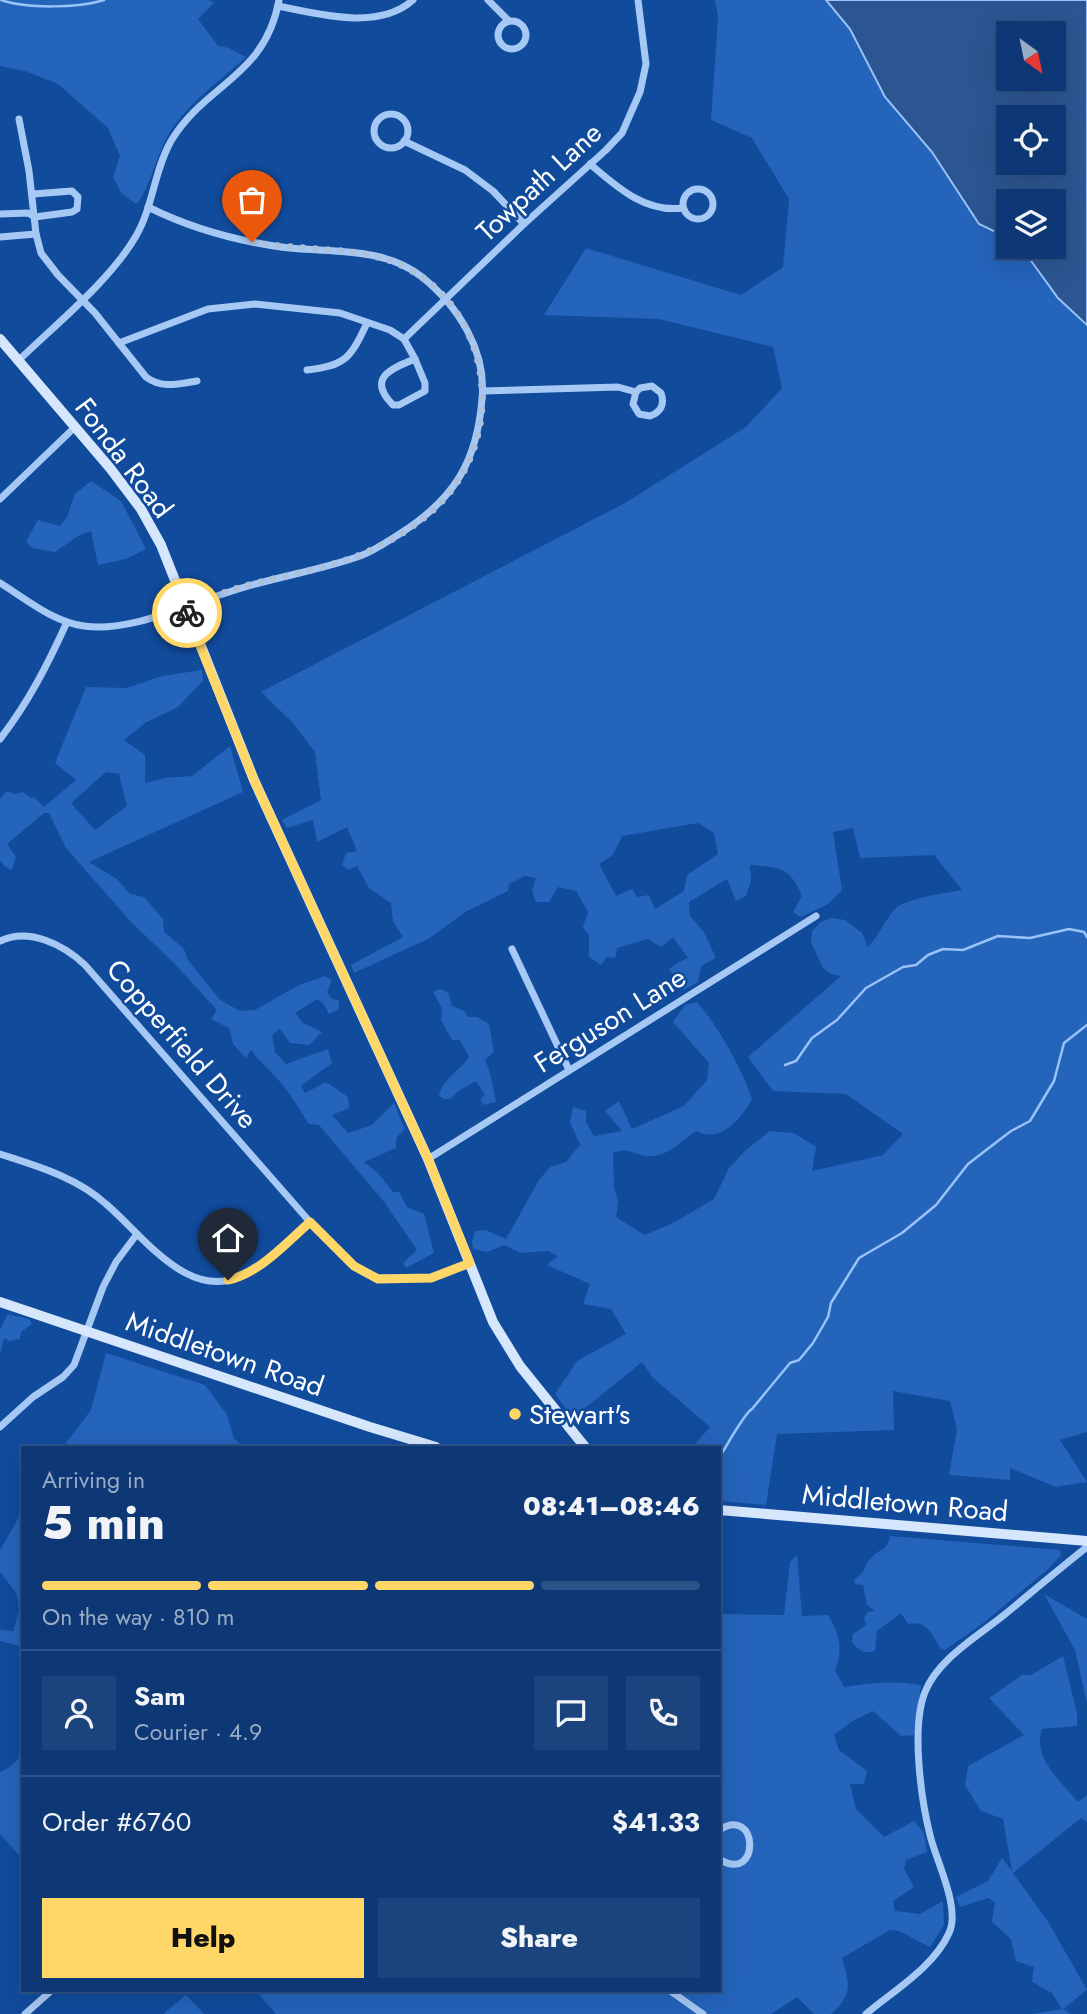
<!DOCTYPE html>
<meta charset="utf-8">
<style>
body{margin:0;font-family:Jost,sans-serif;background:#1b437d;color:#f1f3f6;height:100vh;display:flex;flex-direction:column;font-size:26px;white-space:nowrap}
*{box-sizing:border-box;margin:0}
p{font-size:23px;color:#9aacc5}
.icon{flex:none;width:38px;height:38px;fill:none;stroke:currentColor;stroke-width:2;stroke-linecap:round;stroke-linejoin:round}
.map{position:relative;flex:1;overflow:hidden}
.sheet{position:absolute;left:21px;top:1446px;width:700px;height:546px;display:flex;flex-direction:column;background:#0d3875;border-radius:0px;box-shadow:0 7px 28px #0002,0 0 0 2px #2d5287}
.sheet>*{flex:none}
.needle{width:46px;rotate:147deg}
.fabs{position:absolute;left:996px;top:21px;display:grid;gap:14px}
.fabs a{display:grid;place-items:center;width:70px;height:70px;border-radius:0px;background:#0d3875;box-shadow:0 7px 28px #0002,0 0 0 2px #2d5287;font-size:35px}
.pin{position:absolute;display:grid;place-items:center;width:60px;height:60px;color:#fff;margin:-72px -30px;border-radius:50% 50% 50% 0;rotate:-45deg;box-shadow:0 0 7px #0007}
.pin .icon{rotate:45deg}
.courier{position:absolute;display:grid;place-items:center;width:70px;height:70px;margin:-35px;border:5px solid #ffd769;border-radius:50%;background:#fff;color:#222;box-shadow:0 2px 9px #0007}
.summary em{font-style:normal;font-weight:800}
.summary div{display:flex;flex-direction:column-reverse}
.summary{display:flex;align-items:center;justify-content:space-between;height:119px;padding:0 21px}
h1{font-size:46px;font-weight:800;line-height:52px}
.bar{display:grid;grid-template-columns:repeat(4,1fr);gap:10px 7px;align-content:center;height:84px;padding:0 21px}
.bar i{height:9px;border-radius:5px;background:#2d5287}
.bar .selected{background:#ffd769}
.bar p{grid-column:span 4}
.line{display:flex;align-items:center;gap:18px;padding:0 21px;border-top:2px solid #2d5287}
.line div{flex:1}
.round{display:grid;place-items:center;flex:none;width:74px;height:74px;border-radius:0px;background:#1b437d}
.primary-button{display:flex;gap:14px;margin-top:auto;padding:14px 21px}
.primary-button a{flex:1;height:80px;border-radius:0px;background:#ffd769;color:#111;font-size:28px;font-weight:800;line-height:80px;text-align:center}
.primary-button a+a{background:#1b437d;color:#f1f3f6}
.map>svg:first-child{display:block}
.green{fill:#2464bb;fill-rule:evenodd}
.water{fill:#2c5692;stroke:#98c2f8;stroke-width:2;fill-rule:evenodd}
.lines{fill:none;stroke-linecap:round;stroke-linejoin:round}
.stream{stroke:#98c2f8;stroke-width:2.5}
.street{stroke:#a6c8f4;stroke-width:7}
.secondary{stroke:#d6e6fd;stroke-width:10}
.done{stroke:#acc0dc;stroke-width:7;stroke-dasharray:0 12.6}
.route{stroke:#ffd769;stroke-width:9}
.poi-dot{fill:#ffd769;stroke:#114b9c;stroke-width:2.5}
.labels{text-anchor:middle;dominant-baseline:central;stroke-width:5;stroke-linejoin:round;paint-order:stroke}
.street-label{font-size:28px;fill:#fff;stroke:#114b9c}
.poi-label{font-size:28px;fill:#fff;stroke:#114b9c;text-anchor:start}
</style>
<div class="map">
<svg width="1087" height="2014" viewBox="0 0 1087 2014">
<rect width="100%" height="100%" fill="#114b9c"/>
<!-- green -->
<g class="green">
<path d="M 0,0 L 209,0 L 214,3 L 198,19 L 218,46 L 229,48 L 246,57 C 219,82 186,104 167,137 C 158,152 146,198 136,204 L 122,194 L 113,177 L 120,156 L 108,128 L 58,84 L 25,71 L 0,66 Z"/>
<path d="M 715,0 L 826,0 L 850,29 L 885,97 L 932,152 L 979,224 L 1008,238 L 1008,247 L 1021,247 L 1058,298 L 1087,325 L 1087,1432 L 1060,1440 L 1087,1482 L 1056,1487 L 1010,1468 L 1010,1480 L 949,1475 L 957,1429 L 950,1401 L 893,1391 L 894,1430 L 777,1434 L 766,1505 L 719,1501 L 719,1447 L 692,1447 L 710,1427 L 653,1378 L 642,1362 L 573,1418 L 555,1394 L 577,1361 L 626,1334 L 611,1309 L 583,1304 L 590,1284 L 547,1265 L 558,1256 L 548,1251 L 521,1253 L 504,1245 L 487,1252 L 473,1249 L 472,1241 L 475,1231 L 486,1230 L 506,1239 L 539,1180 L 550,1167 L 566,1162 L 580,1145 L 570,1122 L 573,1107 L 586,1111 L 586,1122 L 594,1136 L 622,1131 L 605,1111 L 619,1101 L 632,1129 L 684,1106 L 707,1080 L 709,1063 L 673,1022 L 685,1005 L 697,1002 C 720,1029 740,1065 752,1099 C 741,1119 721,1144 696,1131 C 680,1142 667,1158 646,1156 C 631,1154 629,1147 613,1153 L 614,1187 L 618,1201 L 616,1217 L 645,1235 L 673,1223 L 714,1199 L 729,1168 L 746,1150 L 770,1131 L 794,1133 L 816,1147 L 812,1171 L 883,1155 L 903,1134 L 846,1094 L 773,1091 L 748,1057 L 841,976 L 831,974 L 823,968 L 811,942 L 812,931 L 821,922 L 831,918 L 845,920 L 862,933 L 868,947 C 879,935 884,922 894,910 C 904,898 946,893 962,890 L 934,855 L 860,858 L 853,828 L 833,832 L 842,890 L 828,904 L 801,917 L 793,912 L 802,896 C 789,866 780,868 750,865 L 751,881 L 746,896 L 736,901 L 727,879 L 689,902 L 690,916 L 704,932 L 716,958 L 701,966 L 698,982 L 684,990 L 669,969 L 677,963 L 688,958 L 673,937 L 661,947 L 648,939 L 617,948 L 615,958 L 607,957 L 601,965 L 589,957 L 589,936 L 583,927 L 588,912 L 576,891 L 558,887 L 549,902 L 536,902 L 532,891 L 536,878 L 525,876 L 509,884 L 508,891 L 467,911 L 428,939 L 354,973 L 351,965 L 403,937 L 393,921 L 391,903 L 369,888 L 357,866 L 349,870 L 342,865 L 346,853 L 357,851 L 347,827 L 317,842 L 313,820 L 287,828 L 282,820 L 321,800 L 315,752 L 292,722 L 261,692 L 625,503 L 746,427 L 782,388 L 773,347 L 659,319 L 544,315 L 586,248 L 741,295 L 783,267 L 789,199 L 752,138 L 711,120 L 718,17 ZM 698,823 L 714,833 L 718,854 L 687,875 L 684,891 L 655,909 L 649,895 L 637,897 L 632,889 L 616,896 L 599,864 L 613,855 L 622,836 Z"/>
<path d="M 91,481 L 121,501 L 146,549 L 126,559 L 98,565 L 91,531 L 78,536 L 55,552 L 32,548 L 26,541 L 38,520 L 60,526 L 67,517 L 75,494 Z"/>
<path d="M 202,670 L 203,681 L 178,707 L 145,723 L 124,740 L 145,755 L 145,783 L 165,778 L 192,776 L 230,746 L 243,792 L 89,862 L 117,879 L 130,894 L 144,897 L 163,919 L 164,932 L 184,949 L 188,960 L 220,1000 L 240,1011 L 255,1010 L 299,985 L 325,976 L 332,980 L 327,992 L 331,998 L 339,1001 L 339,1009 L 329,1014 L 323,1003 L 317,999 L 295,1013 L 303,1023 L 322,1032 L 309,1045 L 290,1043 L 280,1029 L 272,1035 L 275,1052 L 286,1064 L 328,1049 L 332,1063 L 301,1086 L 305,1093 L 326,1082 L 348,1097 L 349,1108 L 332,1115 L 348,1133 L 372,1125 L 394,1103 L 405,1129 L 396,1138 L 396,1148 L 364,1162 L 378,1173 L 393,1192 L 399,1192 L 407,1207 L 424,1214 L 434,1253 L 406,1268 L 403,1263 L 417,1250 L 385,1203 L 319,1125 L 309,1124 C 298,1107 288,1090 275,1076 C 267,1067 258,1060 251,1050 L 246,1058 L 233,1044 L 229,1028 L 211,1019 L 217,1010 L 173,962 L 132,923 L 66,848 L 49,813 L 44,813 L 7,844 L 16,857 L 12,870 L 4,866 L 0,860 L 0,798 L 7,791 L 14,794 L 23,792 L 31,798 L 34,797 L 44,807 L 76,780 L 55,763 L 86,687 L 127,688 L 162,676 ZM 106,772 L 119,774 L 127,806 L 95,830 L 71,803 Z"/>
<path d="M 440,989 L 448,992 L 452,1006 L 464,1011 L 468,1017 L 477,1017 L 489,1024 L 494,1052 L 485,1060 L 490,1073 L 496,1102 L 484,1105 L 480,1099 L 485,1095 L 476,1081 L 457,1092 L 451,1099 L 444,1099 L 439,1096 C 443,1078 459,1072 469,1057 L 460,1040 L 452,1040 L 441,1020 L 442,1008 L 433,992 Z"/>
<path d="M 8,1314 C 16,1317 23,1316 30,1320 L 32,1324 L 21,1332 L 20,1339 L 9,1341 L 4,1338 L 0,1355 L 0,1330 Z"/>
<path d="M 106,1353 L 205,1385 L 227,1415 L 234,1438 L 242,1447 L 63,1447 L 91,1410 Z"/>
<path d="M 23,1510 L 23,1647 L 0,1641 L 0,1630 L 13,1631 L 19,1611 L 17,1594 L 0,1572 L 0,1550 Z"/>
<path d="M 890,1536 L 1060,1550 L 1061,1555 L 1047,1570 L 982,1624 L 945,1650 L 940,1648 C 932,1634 927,1620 908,1624 L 901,1613 L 877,1631 L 875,1651 C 864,1654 859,1651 852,1642 L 853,1634 L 866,1625 L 864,1618 L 868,1612 L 875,1611 L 867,1605 L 863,1585 L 855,1584 L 854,1580 C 868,1570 863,1566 872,1557 C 880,1548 887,1552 890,1536 Z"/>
<path d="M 797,1555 L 802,1616 L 828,1615 C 839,1634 844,1648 835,1670 L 844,1687 C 870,1683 894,1680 921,1685 L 914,1735 L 901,1736 L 873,1711 L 851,1722 L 834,1735 L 839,1750 L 867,1771 L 864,1784 L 850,1784 L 856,1809 L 884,1837 L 914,1821 L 924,1833 L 927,1852 L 906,1860 L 904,1869 L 914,1887 L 893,1901 L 895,1911 L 920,1914 L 943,1901 L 944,1925 L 930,1947 L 899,1931 L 890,1930 L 842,1958 C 850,1985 853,1994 831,2014 L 814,2014 L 797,1997 L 771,2014 L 276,2014 L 255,1990 L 719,1990 L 719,1609 L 721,1614 L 784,1615 L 790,1562 Z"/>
<path d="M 1044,1594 L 1087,1619 L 1087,1703 L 1075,1650 Z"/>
<path d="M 1063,1656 L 1077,1713 L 1077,1726 L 1042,1729 C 1032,1757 1061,1782 1078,1802 L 1087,1795 L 1087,1822 L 1081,1818 L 1013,1873 L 1047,1920 L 1087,1990 L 1063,2009 L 1071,2014 L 1032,2014 L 1062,2009 L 1052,1993 L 1032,1982 L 1034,1967 L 1016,1961 L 1011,1939 L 992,1922 L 995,1902 L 988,1898 L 960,1907 L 956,1897 L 988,1881 L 1002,1858 L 1012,1871 L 1003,1819 L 981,1811 L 965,1785 L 968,1766 L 1024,1735 L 989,1698 L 1022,1675 L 1031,1675 Z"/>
<path d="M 23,1754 L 23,1854 L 18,1854 L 0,1834 L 0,1772 L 11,1766 Z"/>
<path d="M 186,1995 L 204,2014 L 163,2014 Z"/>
</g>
<!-- water -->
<path class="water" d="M 826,0 L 1087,0 L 1087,325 L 1058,298 L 1021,247 L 1054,247 L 1054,201 L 1008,201 L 1008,238 L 979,224 L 932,152 L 885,97 L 850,29 ZM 1008,33 L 1054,33 L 1054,79 L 1008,79 ZM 1008,117 L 1054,117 L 1054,163 L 1008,163 Z"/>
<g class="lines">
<!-- stream -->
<g class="stream">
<path d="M 1,0 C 27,9 79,8 104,0"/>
<path d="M 785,1065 L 796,1061 L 812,1038 L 837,1020 L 866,988 L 903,967 L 916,965 L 928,955 L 943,949 L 963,950 L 998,936 L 1030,938 L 1069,929 L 1084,932 L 1087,937"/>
<path d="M 719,1458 C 726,1447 745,1412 752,1409 L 790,1363 L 799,1360 L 813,1343 L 828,1317 L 831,1303 L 859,1258 L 902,1233 L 936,1205 L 968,1164 L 1011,1131 L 1030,1121 L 1054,1081 L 1064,1043 L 1087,1025"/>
</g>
<!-- street -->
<g class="street">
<path d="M 488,0 L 509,21"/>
<path d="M 278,6 C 318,14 379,31 413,0"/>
<circle cx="512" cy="35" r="14"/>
<circle cx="391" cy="131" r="17"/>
<path d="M 19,119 L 29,171 L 36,234 L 41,253 L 58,275 L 95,313 L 146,377 C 162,389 178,384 197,381"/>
<path d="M 404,141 L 465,170 L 493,191 L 524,224"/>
<path d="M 590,164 C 617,187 645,213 683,208"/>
<circle cx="698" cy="204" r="15"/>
<path d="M 0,214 L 28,213 L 35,217 L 72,212 L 77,209 L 78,197 L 72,191 L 33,194"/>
<path d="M 0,237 L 36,234"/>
<path d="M 404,339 L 524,224 L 606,150 L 622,133 L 640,92 L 646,64 L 638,0"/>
<path d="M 119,343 L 208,309 L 255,304 L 340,313 L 390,330 L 404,339 L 415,359"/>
<path d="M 415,359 L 425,383 L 425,391 L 399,405 L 393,405 C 366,378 392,368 415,359 Z"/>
<path d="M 18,361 C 55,325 110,281 136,236 C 153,207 154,171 171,141 C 206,83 265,77 279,0"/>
<path d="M 307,370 C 346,366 351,357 367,323"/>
<path d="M 483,391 L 618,387 L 636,392 L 640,388 L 652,386 L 661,393 C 665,404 661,412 650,416 L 639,414 L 633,404 L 636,392"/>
<path d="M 0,499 L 74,428"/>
<path d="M 0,583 C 26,599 53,622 84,626 C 129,633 189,604 232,591 C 274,577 318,571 360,556 C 374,551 388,541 401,533 C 454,499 477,462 482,399 C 487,351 458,306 422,277 C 381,244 322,254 274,246 C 230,239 188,227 148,207"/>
<path d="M 0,739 C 28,703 48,664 67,622"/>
<path d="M 0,941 C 29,927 64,945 85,965 L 310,1222 L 354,1266 L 378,1278 L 431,1278 L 469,1263"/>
<path d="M 512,949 L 569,1070"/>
<path d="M 0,1154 C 37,1166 76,1177 106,1204 C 144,1236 190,1306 248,1273 C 271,1260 291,1239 310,1222"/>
<path d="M 428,1159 L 816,916"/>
<path d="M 0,1427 L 33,1397 L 63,1377 L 74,1365 L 103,1287 L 116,1262 L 137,1234"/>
<path d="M 719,1830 C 759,1804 761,1885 719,1859"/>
<path d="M 669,1990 L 703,2014"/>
<path d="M 25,2014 L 52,1990"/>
<path d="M 866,2014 C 893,1991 934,1967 949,1933 C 961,1908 936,1861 930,1835 C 921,1799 911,1727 925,1692 C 938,1659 978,1636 1004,1615 C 1032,1592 1059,1569 1087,1547"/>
</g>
<!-- secondary -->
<g class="secondary">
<path d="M 0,339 L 110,468 L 141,509 L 161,545 L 254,780 L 428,1159 L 493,1322 L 520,1366 L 585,1447"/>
<path d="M 0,1302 L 370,1427 L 436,1447"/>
<path d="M 719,1510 L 1087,1541"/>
</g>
</g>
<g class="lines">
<!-- done -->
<path class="done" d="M 187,613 L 184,606 C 205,599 225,592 245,586 C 293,573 343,567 387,542 C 416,526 444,505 461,476 C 504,404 480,303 403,266 C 365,246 297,251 252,242"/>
<!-- route -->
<path class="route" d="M 187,613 L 254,780 L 428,1159 L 470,1263 L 431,1278 L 378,1279 L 354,1266 L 310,1222 C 286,1243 260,1273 228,1280"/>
</g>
<!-- markers -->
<circle class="poi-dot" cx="515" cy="1414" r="7"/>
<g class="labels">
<!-- street labels -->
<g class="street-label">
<text transform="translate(539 182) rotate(-43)">Towpath Lane</text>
<text transform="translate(124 458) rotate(53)">Fonda Road</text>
<text transform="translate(610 1020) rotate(-32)">Ferguson Lane</text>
<text transform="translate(182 1044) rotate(49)">Copperfield Drive</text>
<text transform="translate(225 1354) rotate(19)">Middletown Road</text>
<text transform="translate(905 1503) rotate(5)">Middletown Road</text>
</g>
<!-- poi labels -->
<g class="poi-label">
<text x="529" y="1414">Stewart's</text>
</g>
</g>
</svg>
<div class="fabs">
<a><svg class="needle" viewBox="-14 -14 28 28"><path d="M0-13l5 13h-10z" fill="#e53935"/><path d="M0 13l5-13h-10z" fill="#9aacc5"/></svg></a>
<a><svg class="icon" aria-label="locate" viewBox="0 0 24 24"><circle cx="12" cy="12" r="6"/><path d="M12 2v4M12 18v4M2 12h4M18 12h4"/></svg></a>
<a><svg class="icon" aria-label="layers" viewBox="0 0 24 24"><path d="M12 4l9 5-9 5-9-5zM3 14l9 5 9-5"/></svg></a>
</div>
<div class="pin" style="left:252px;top:242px;background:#ea580c"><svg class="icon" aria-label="bag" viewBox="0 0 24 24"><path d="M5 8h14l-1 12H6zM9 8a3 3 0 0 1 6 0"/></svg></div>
<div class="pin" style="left:228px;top:1280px;background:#1f2937"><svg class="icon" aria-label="home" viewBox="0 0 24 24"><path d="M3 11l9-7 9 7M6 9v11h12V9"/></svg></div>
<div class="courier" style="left:187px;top:613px"><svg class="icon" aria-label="bike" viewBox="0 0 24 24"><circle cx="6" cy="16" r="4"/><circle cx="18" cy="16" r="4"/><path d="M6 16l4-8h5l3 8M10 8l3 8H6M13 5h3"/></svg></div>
<section class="sheet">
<div class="summary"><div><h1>5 min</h1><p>Arriving in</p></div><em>08:41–08:46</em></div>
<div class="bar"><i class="selected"></i><i class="selected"></i><i class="selected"></i><i></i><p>On the way · 810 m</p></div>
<div class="line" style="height:126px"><a class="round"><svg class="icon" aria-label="person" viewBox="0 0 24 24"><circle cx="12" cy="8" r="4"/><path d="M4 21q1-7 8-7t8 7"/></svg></a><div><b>Sam</b><p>Courier · 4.9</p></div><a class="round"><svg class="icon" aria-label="chat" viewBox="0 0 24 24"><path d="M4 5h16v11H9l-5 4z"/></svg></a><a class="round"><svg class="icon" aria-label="phone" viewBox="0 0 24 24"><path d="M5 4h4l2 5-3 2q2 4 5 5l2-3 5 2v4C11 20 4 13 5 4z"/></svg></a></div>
<div class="line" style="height:91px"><div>Order #6760</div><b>$41.33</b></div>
<div class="primary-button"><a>Help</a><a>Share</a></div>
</section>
</div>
